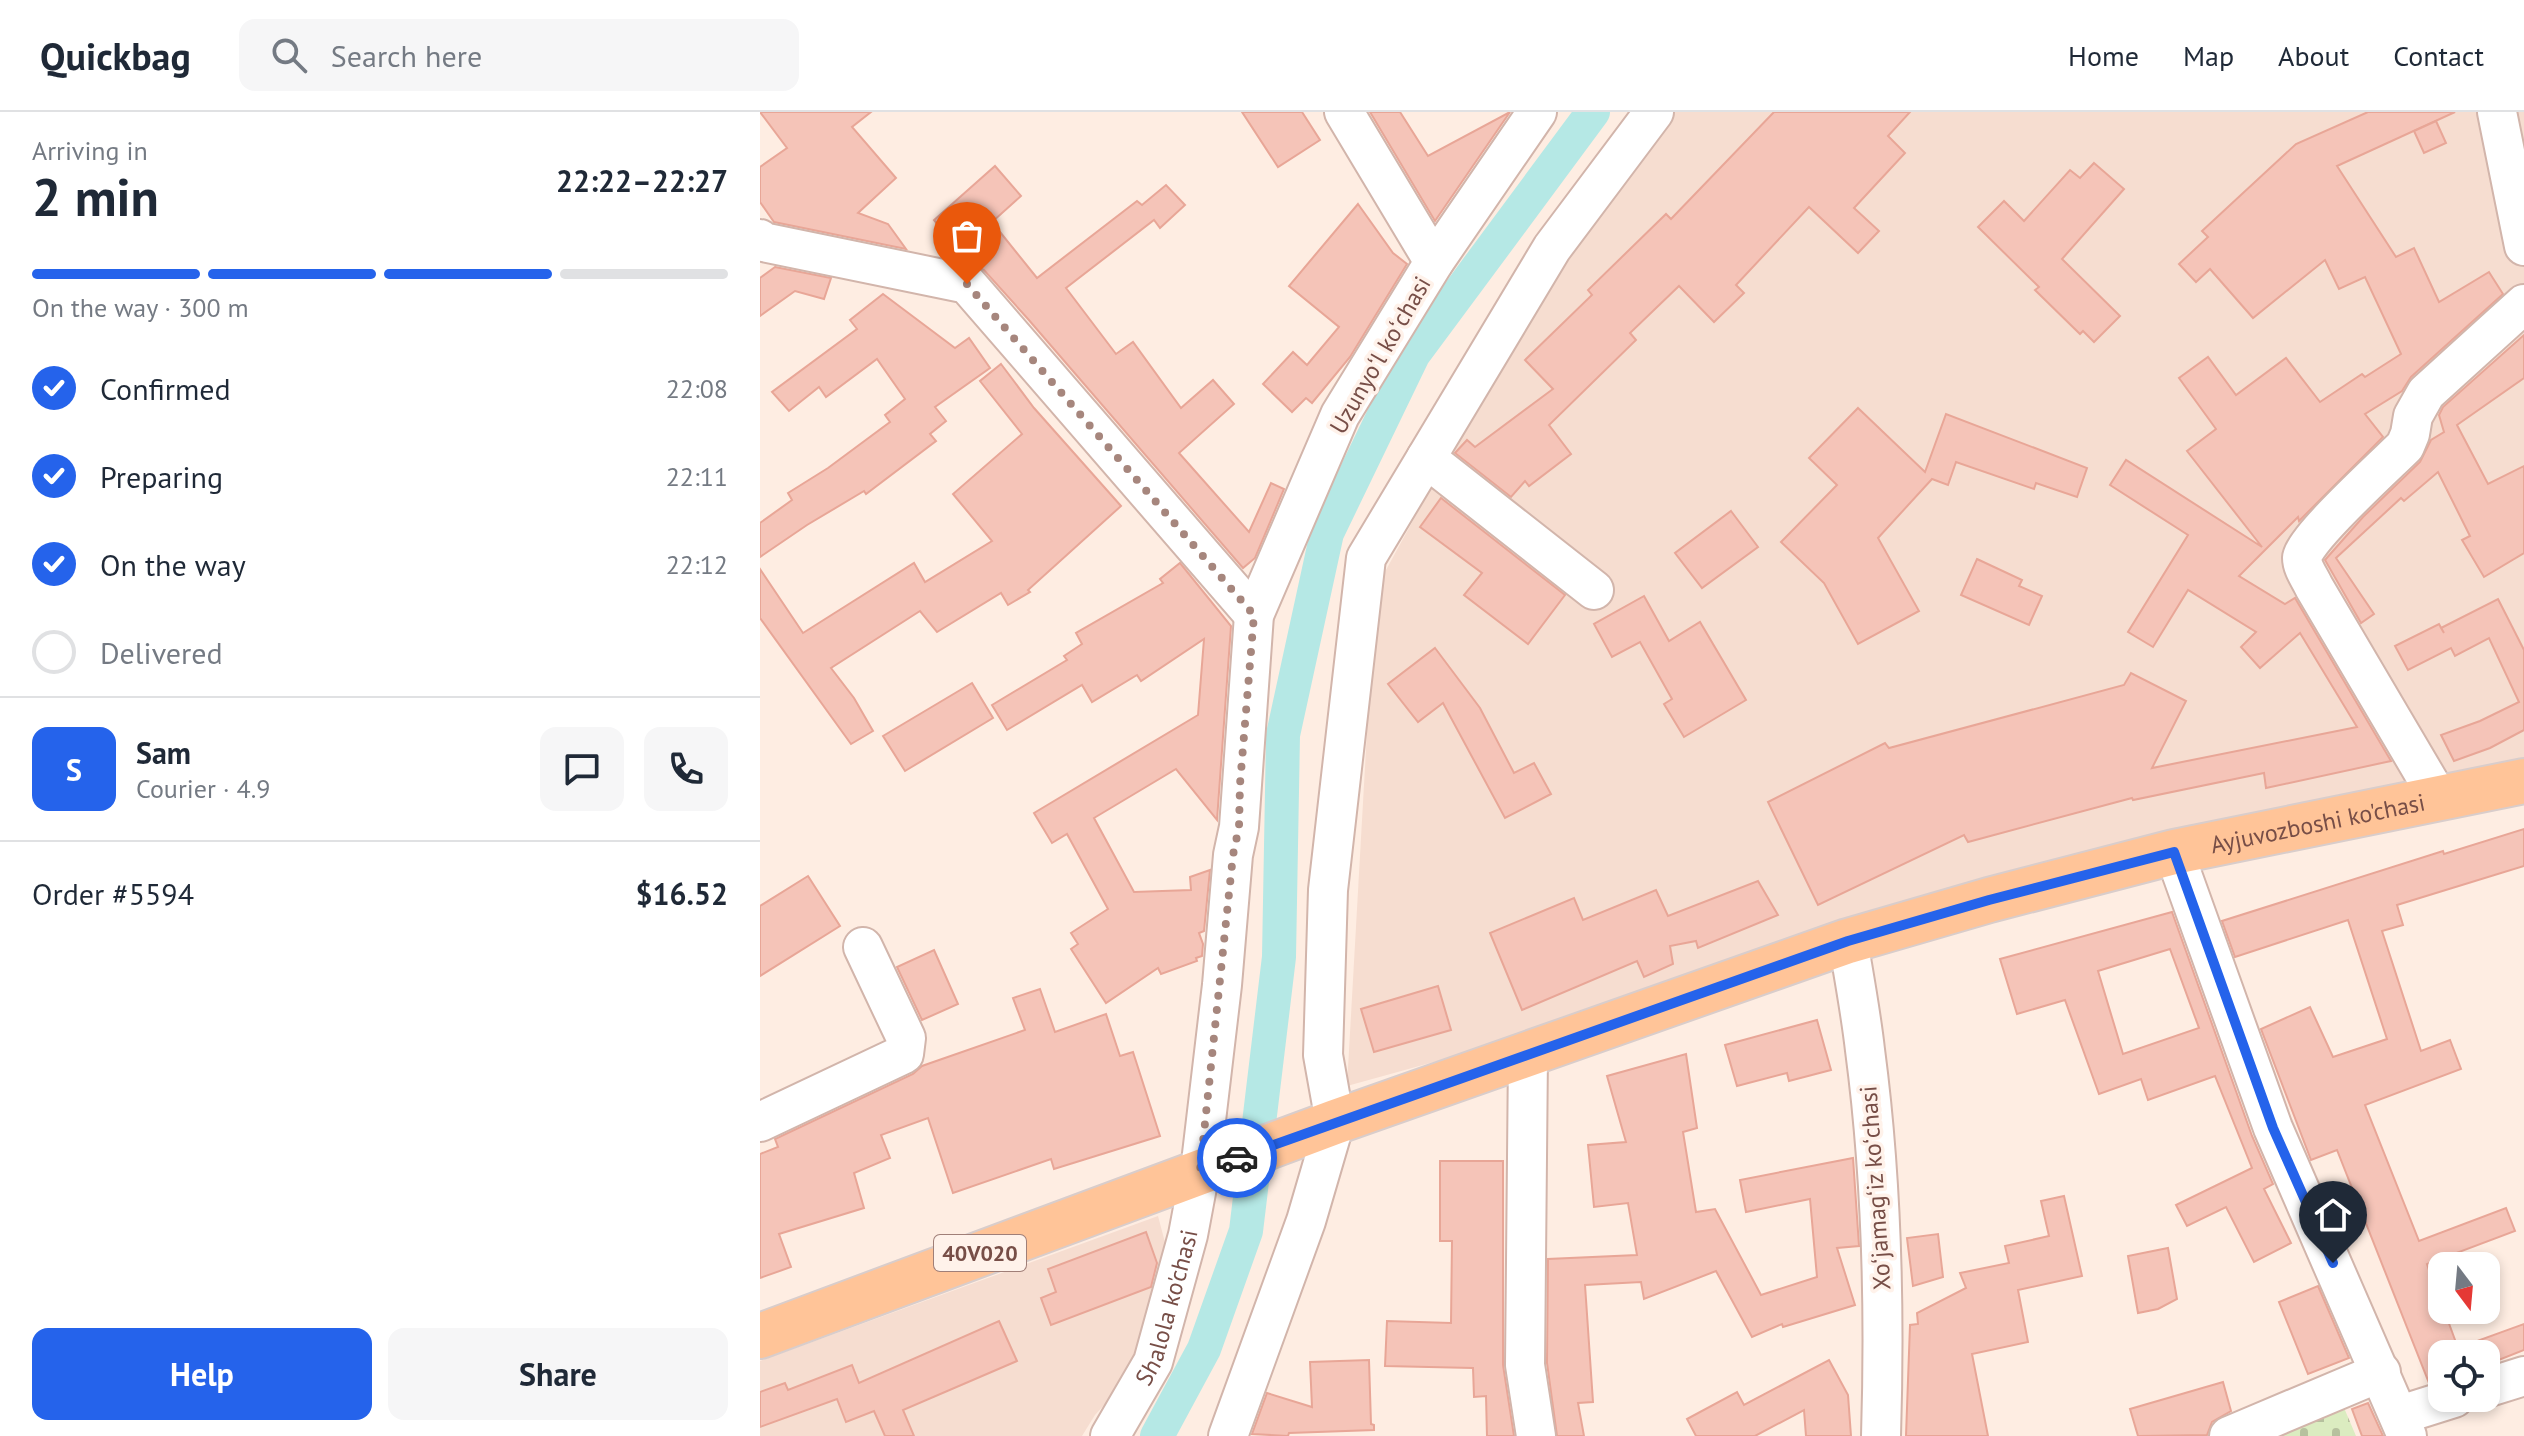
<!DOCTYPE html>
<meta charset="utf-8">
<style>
body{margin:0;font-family:"PT Sans",sans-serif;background:#f6f6f7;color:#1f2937;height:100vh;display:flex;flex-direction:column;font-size:30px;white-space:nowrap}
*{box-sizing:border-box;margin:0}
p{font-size:26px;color:#747a83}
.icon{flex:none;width:44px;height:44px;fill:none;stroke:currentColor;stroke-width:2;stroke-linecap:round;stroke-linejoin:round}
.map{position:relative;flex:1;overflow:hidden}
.panel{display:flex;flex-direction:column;background:#fff;width:760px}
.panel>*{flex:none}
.needle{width:52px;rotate:164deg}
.buttons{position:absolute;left:1668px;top:1140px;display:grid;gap:16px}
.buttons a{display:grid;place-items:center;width:72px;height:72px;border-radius:16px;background:#fff;box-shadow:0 4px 12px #0003;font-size:40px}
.pin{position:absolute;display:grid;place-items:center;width:68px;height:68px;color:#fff;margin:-82px -34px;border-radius:50% 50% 50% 0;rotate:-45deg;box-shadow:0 0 8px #0007}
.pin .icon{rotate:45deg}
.courier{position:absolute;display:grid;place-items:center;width:80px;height:80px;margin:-40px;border:6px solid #2563eb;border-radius:50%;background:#fff;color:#222;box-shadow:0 2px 10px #0007}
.headline em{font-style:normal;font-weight:800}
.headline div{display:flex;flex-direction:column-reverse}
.headline{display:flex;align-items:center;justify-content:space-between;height:136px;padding:0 32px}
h1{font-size:52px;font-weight:800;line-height:60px}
.bar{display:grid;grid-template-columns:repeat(4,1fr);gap:12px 8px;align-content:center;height:96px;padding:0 32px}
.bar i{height:10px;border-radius:6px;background:#e0e1e3}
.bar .selected{background:#2563eb}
.bar p{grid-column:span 4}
.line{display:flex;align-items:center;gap:20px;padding:0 32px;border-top:2px solid #e0e1e3}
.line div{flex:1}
.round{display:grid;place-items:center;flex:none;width:84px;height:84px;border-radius:16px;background:#f6f6f7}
ol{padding:0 32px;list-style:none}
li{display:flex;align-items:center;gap:24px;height:88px}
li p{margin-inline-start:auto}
li .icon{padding:8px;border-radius:50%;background:#2563eb;color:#fff;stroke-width:4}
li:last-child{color:#747a83}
li i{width:44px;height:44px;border:4px solid #e0e1e3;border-radius:50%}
.cta{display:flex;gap:16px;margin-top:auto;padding:16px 32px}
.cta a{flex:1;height:92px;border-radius:16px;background:#2563eb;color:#fff;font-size:32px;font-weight:800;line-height:92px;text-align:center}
.cta a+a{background:#f6f6f7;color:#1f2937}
header{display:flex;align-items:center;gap:48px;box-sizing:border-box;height:112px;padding:0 40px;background:#fff;border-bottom:2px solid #e0e1e3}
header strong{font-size:38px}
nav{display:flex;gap:44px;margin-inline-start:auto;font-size:28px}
.search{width:560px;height:72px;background:#f6f6f7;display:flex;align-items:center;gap:20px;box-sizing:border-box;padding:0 28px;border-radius:16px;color:#747a83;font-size:30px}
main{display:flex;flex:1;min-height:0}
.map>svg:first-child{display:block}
.residential{fill:#f6ddd0}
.cemetery{fill:url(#cemetery-stones)}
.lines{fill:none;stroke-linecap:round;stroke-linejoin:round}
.canal{stroke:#b5e8e5;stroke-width:34}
.building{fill:#f5c4b8;stroke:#e8a697;stroke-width:2;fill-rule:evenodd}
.minor-casing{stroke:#d2b5ab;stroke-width:42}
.major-casing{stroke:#d9cdcb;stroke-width:48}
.minor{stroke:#fff;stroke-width:38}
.major{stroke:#ffc498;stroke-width:44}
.done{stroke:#a6867d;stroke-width:8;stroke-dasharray:0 14.4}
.route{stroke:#2563eb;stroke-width:10}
.labels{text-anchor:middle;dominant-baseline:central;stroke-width:7;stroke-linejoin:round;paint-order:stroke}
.shield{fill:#fff2ea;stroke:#a07f78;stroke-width:2}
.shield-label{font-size:22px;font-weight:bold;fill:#774e47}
.street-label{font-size:24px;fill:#774e47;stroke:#fff2ea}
</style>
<header>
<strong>Quickbag</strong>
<div class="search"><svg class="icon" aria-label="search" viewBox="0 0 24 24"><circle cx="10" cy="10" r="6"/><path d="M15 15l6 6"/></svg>Search here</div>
<nav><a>Home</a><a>Map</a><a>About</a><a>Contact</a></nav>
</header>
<main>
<section class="panel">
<div class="headline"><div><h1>2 min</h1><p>Arriving in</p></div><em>22:22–22:27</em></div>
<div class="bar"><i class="selected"></i><i class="selected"></i><i class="selected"></i><i></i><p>On the way · 300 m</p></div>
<ol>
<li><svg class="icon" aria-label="check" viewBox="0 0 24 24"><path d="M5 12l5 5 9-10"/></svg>Confirmed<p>22:08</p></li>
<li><svg class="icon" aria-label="check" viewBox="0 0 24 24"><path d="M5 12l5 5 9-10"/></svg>Preparing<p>22:11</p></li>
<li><svg class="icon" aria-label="check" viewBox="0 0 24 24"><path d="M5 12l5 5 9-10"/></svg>On the way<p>22:12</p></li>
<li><i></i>Delivered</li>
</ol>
<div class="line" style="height:144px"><b class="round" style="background:#2563eb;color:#fff">S</b><div><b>Sam</b><p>Courier · 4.9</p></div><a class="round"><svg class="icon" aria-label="chat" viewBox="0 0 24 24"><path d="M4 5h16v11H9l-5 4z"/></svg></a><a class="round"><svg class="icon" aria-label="phone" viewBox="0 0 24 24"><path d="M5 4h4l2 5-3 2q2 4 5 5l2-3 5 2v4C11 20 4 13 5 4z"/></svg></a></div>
<div class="line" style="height:104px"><div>Order #5594</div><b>$16.52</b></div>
<div class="cta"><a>Help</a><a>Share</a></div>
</section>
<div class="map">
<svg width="1764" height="1324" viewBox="0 0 1764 1324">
<defs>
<pattern id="cemetery-stones" width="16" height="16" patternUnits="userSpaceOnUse" patternTransform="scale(2)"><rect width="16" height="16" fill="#dbecc0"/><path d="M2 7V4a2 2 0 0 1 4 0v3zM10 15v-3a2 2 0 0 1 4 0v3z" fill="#b6c19e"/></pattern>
</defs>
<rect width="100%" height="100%" fill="#feede2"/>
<!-- residential -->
<g class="residential">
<path d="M 908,0 L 1764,0 L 1764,659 L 1665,676 L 587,974 L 615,478 L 792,155 Z"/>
<path d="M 398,1104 L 416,1172 L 396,1236 L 335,1303 L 322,1324 L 0,1324 L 0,1249 Z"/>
</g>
<!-- cemetery -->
<path class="cemetery" d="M 1576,1277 L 1596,1324 L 1471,1324 Z"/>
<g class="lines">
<!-- canal -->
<path class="canal" d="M 397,1324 L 444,1237 L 486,1119 L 519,845 L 523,623 L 567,421 L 653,243 L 833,0"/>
</g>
<!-- building -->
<g class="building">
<path d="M 0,0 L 111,0 L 92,15 L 136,66 L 98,101 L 128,112 L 146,137 L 14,110 L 0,90 L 0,55 L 27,36 Z"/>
<path d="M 482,0 L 542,0 L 560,28 L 518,55 Z"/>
<path d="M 610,0 L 640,0 L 668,44 L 750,0 L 675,109 Z"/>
<path d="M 1014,0 L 1150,0 L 1128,24 L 1145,41 L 1094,96 L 1119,119 L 1098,141 L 1049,95 L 976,173 L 984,181 L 954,210 L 919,174 L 870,221 L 876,228 L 789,313 L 811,342 L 769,374 L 765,369 L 751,385 L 695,341 L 707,328 L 715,335 L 793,277 L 765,248 L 832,183 L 828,178 L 906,102 L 911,107 Z"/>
<path d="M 1608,0 L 1695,0 L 1577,54 L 1636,145 L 1654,136 L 1679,190 L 1729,160 L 1743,182 L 1651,265 L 1642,279 L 1605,302 L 1623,325 L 1539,409 L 1538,405 L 1479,464 L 1525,492 L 1535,486 L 1631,649 L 1506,676 L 1504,661 L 1373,688 L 1372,686 L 1208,730 L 1204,723 L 1058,793 L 1008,690 L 1125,631 L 1129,636 L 1364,573 L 1371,561 L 1426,589 L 1392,656 L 1597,615 L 1540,521 L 1500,556 L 1481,535 L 1496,520 L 1428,478 L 1393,535 L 1368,520 L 1428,423 L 1350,373 L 1366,348 L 1502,435 L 1427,339 L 1456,317 L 1419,266 L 1448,245 L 1476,283 L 1526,246 L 1560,290 L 1602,262 L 1605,265 L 1641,242 L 1605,165 L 1579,177 L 1565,148 L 1493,206 L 1450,157 L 1436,170 L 1419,152 L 1448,125 L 1442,119 L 1536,32 Z"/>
<path d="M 1676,9 L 1686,31 L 1664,41 L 1654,19 Z"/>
<path d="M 1334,51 L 1364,77 L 1302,147 L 1360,204 L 1334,230 L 1323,219 L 1320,222 L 1275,178 L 1279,175 L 1218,115 L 1244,89 L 1264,109 L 1310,58 L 1320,66 Z"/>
<path d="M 235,54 L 261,84 L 232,110 L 277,166 L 377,89 L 382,93 L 406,73 L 425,93 L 400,116 L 394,108 L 306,176 L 356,242 L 373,230 L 421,296 L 453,268 L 474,292 L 419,341 L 489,420 L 511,371 L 524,377 L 495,446 L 483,456 L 268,207 L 224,158 L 208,150 L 174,108 Z"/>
<path d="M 598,92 L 633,141 L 647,152 L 590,245 L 552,291 L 546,286 L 532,300 L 503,272 L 533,240 L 547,253 L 579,215 L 529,174 Z"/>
<path d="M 15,155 L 71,166 L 64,187 L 35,179 L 0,204 L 0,166 Z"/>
<path d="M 123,182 L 195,236 L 209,226 L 230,256 L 175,295 L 186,309 L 170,322 L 176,329 L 106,382 L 104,379 L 47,413 L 0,445 L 0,411 L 32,388 L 28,381 L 68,356 L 130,310 L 125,303 L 145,287 L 117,247 L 66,285 L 59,275 L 29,299 L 12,280 L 97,217 L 90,208 Z"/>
<path d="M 1764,223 L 1764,266 L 1697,313 L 1728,372 L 1764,354 L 1764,441 L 1724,465 L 1702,428 L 1710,424 L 1678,360 L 1644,389 L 1641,386 L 1576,446 L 1614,502 L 1601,511 L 1565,448 L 1603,405 L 1660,350 L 1671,328 L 1684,320 L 1679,303 L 1683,295 Z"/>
<path d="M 241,252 L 274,296 L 361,394 L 268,478 L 270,480 L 248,493 L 241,481 L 177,520 L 160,499 L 71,556 L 94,586 L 113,619 L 91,632 L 0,506 L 0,457 L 43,521 L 154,451 L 165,470 L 232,429 L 193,382 L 262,322 L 220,269 Z"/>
<path d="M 1098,296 L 1165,360 L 1186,302 L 1327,356 L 1317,385 L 1276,371 L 1274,377 L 1196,350 L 1188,373 L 1172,367 L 1118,426 L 1159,499 L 1098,532 L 1064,471 L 1021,430 L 1077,373 L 1049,346 Z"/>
<path d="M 681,386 L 805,483 L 768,532 L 704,483 L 722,461 L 660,415 Z"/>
<path d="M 971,399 L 998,435 L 942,476 L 915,441 Z"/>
<path d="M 1217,447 L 1262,468 L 1259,474 L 1282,484 L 1269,513 L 1201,483 Z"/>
<path d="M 420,451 L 471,514 L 457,708 L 416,657 L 334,706 L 374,780 L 431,778 L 430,765 L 450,758 L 444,819 L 439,821 L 443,832 L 442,844 L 436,846 L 437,849 L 401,862 L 398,856 L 346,891 L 311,837 L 318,832 L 311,821 L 348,797 L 307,722 L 292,731 L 274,701 L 438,603 L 444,527 L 381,569 L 377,563 L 332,590 L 322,573 L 247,618 L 232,593 L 307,548 L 304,544 L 322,532 L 316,521 L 403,471 L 400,467 Z"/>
<path d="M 884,484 L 909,529 L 940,510 L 986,588 L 924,625 L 904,592 L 912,587 L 880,530 L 852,545 L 834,512 Z"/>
<path d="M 1738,487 L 1764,538 L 1764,618 L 1730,636 L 1694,649 L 1681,623 L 1720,609 L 1759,590 L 1729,526 L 1695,544 L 1691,536 L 1648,558 L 1635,534 L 1679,512 L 1684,521 L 1681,516 Z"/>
<path d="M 675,536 L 720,596 L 754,661 L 774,651 L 791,682 L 745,706 L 683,591 L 658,610 L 628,572 Z"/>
<path d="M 212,571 L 233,606 L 145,659 L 123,624 Z"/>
<path d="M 1764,717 L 1764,754 L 1637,793 L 1643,813 L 1622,819 L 1661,939 L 1690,928 L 1701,957 L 1605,993 L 1659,1129 L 1746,1096 L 1755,1119 L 1667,1152 L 1682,1198 L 1684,1198 L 1698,1236 L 1764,1212 L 1764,1238 L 1726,1253 L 1726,1242 L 1682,1242 L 1682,1267 L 1669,1271 L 1577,1038 L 1551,1048 L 1501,917 L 1550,895 L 1573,945 L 1627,927 L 1588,808 L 1475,845 L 1462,809 L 1683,739 L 1684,742 Z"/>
<path d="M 48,764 L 80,814 L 0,864 L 0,794 Z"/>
<path d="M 998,769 L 1018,803 L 938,836 L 936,829 L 910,834 L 913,852 L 884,865 L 877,849 L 762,898 L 730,821 L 814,786 L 823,808 L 896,778 L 908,804 Z"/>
<path d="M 1412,800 L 1492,1024 L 1513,1072 L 1504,1077 L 1531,1131 L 1494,1150 L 1466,1095 L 1427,1114 L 1416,1093 L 1492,1056 L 1455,964 L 1388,988 L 1381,967 L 1339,982 L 1305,888 L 1257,902 L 1240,847 ZM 1410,837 L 1439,916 L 1363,942 L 1338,859 Z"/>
<path d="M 174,838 L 198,892 L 162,908 L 137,855 Z"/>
<path d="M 678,874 L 691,918 L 614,940 L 601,897 Z"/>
<path d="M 280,877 L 295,920 L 346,902 L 360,944 L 373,940 L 400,1024 L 294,1057 L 291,1047 L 193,1081 L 168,1006 L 121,1023 L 130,1046 L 94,1061 L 104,1096 L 19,1122 L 31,1155 L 0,1166 L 0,1042 L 18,1035 L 15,1027 L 153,962 L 162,954 L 265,918 L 253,886 Z"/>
<path d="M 1057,908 L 1071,958 L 1029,969 L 1027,961 L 977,974 L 965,933 Z"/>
<path d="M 926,942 L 937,1016 L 923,1020 L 936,1100 L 955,1097 L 1001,1183 L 1057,1165 L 1050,1087 L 986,1100 L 980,1068 L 1093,1046 L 1099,1134 L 1077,1136 L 1095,1193 L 1023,1215 L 1022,1212 L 992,1225 L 956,1159 L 884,1187 L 881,1170 L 825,1173 L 833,1290 L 818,1291 L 824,1324 L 797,1324 L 787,1251 L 788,1147 L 877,1143 L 868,1091 L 834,1095 L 828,1033 L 866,1030 L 847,964 Z"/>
<path d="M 680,1049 L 743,1049 L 743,1253 L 754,1324 L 727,1324 L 726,1284 L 714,1285 L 713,1256 L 625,1254 L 627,1209 L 691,1211 L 692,1129 L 680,1129 Z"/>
<path d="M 1304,1084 L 1322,1164 L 1258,1178 L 1268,1230 L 1212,1242 L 1228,1324 L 1146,1324 L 1150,1213 L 1158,1212 L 1157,1201 L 1206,1176 L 1200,1161 L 1249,1151 L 1245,1134 L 1289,1124 L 1281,1089 Z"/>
<path d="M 386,1120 L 397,1151 L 391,1175 L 291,1213 L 281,1186 L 296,1180 L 288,1157 Z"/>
<path d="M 1178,1122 L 1183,1165 L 1153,1174 L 1147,1126 Z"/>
<path d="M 1408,1136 L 1417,1187 L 1398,1197 L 1378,1201 L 1368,1144 Z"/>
<path d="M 1558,1174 L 1589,1246 L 1548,1262 L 1519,1190 Z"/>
<path d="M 239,1209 L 257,1249 L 143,1298 L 154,1324 L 125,1324 L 114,1299 L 86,1310 L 77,1287 L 0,1315 L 0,1280 L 25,1271 L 28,1278 L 92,1253 L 99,1271 Z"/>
<path d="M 609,1248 L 611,1312 L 614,1313 L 614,1318 L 529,1321 L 528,1324 L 492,1322 L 507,1281 L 552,1295 L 550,1250 Z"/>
<path d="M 1069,1248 L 1088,1283 L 1091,1324 L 1046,1324 L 1044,1298 L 995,1324 L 936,1324 L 927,1307 L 977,1280 L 984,1293 Z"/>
<path d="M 1463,1270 L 1471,1299 L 1452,1310 L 1447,1323 L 1378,1324 L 1370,1297 Z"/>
<path d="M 1608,1291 L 1623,1324 L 1602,1324 L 1592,1297 Z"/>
</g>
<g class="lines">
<!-- minor casing -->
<g class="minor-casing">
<g id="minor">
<path d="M 584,0 L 674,150"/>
<path d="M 1737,0 L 1764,134"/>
<path d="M 0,127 L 3,130 L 207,172 L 494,503"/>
<path d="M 666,346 L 834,478"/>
<path d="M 1679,687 L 1554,475 C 1550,466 1542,456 1542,446 C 1543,428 1628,351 1645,334 L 1650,322 L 1653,304 L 1666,281 L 1764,192"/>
<path d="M 1414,740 L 1513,1016 L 1647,1324"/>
<path d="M 1088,829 C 1094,865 1101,902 1105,938 C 1122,1066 1125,1195 1121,1324"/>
<path d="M 768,942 L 765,1253 L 776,1324"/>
<path d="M 0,1010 L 144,942 L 146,926 L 103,835"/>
<path d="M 1726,1276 L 1764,1264"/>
<path d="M 1640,1303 L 1694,1286"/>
<path id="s1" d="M 350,1324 L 393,1250 L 428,1123 L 440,1059 L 462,873 L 473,743 L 479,715 L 494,503 L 580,303 L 674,150 L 777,0"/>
<path d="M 468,1324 L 546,1109 L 575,1010 L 563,943 L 568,778 L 606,446 L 792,136 L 894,0"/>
<path d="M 1469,1324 L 1621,1260"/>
</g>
</g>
<!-- major casing -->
<g class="major-casing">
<g id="major">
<path id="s2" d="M 0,1224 L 575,1010 L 1088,829 L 1229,788 L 1414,740 L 1764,669"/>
</g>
</g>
<!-- minor -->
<use href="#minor" class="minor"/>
<!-- major -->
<use href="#major" class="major"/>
</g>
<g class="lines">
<!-- done -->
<path class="done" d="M 207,172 L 494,503 L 480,672 L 479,715 L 473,743 L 440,1059 L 477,1046"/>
<!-- route -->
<path class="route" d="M 477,1046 L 1088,829 L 1229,788 L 1414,740 L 1513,1016 L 1573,1151"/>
</g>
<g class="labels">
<!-- shield labels -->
<rect class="shield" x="174" y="1123" width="92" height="36" rx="6"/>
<g class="shield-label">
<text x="220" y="1141">40V020</text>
</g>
<!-- street labels -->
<g class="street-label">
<text transform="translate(620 243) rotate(-60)">Uzunyoʻl koʻchasi</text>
<text stroke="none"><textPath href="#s2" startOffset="1642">Ayjuvozboshi ko'chasi</textPath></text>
<text transform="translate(1115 1076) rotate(-94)">Xoʻjamagʻiz koʻchasi</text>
<text stroke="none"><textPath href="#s1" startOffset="142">Shalola ko'chasi</textPath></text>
</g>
</g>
</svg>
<div class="buttons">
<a><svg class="needle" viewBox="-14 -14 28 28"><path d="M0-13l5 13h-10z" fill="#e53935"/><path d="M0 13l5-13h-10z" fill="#747a83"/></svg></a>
<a><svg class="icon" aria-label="locate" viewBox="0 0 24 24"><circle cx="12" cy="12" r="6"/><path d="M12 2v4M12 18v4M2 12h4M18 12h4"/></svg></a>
</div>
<div class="pin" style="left:207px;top:172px;background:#ea580c"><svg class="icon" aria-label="bag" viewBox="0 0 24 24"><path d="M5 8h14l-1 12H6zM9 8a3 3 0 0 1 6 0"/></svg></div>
<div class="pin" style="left:1573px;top:1151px;background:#1f2937"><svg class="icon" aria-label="home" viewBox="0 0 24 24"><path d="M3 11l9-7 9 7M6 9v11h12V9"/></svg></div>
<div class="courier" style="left:477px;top:1046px"><svg class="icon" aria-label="car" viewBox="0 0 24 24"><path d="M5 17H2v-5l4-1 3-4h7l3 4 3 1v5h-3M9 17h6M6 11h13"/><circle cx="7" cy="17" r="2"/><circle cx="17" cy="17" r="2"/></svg></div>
</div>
</main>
